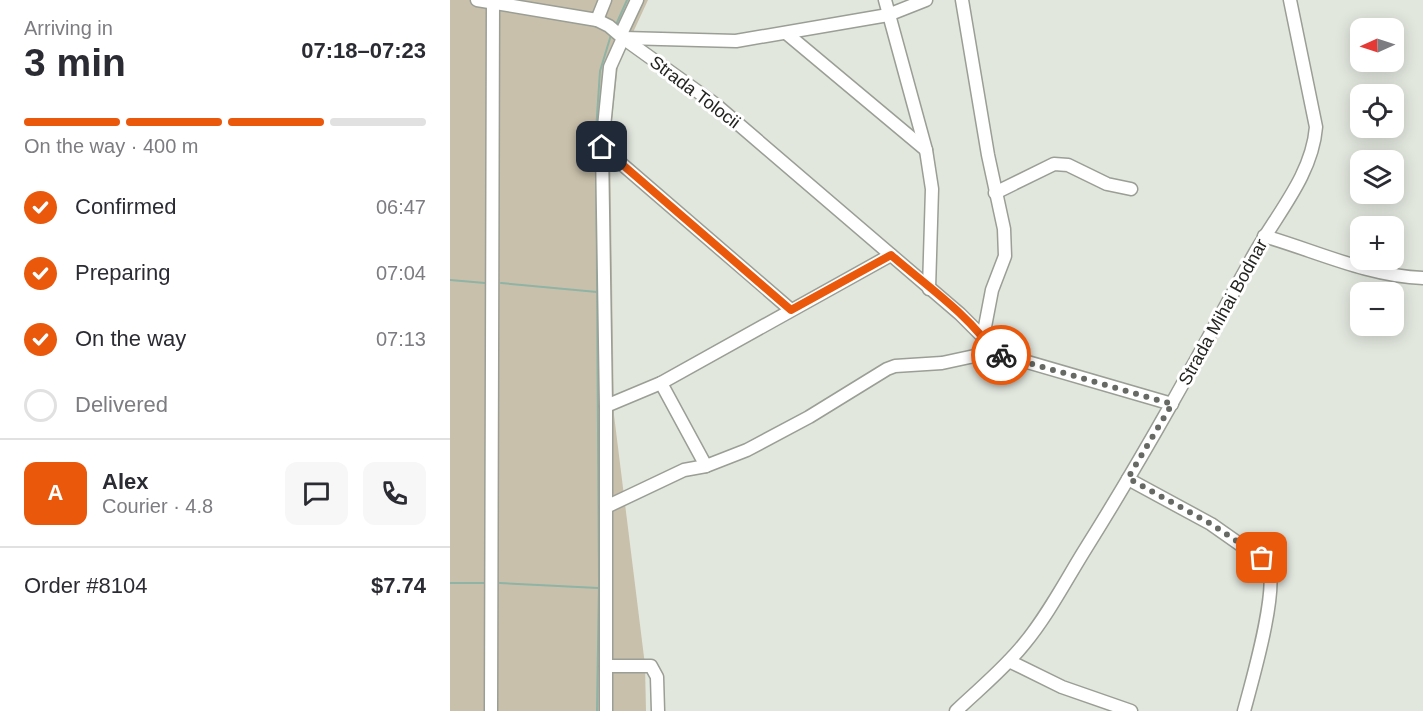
<!DOCTYPE html>
<meta charset="utf-8">
<style>
body{margin:0;font-family:Helvetica,sans-serif;background:#f7f7f7;color:#2b2b33;height:100vh;display:flex;flex-direction:column;font-size:22px;white-space:nowrap}
*{box-sizing:border-box;margin:0}
p{font-size:20px;color:#7c7c81}
.icon{flex:none;width:33px;height:33px;fill:none;stroke:currentColor;stroke-width:2;stroke-linecap:round;stroke-linejoin:round}
.map{position:relative;flex:1;overflow:hidden}
.sheet{display:flex;flex-direction:column;background:#fff;width:450px}
.sheet>*{flex:none}
.needle{width:39px;rotate:267deg}
.tools{position:absolute;left:900px;top:18px;display:grid;gap:12px}
.tools a{display:grid;place-items:center;width:54px;height:54px;border-radius:12px;background:#fff;box-shadow:0 3px 15px #0003;font-size:30px}
.pin{position:absolute;display:grid;place-items:center;width:51px;height:51px;color:#fff;margin:-26px;border-radius:12px;box-shadow:0 3px 9px #0006}
.courier{position:absolute;display:grid;place-items:center;width:60px;height:60px;margin:-30px;border:4px solid #ea580c;border-radius:50%;background:#fff;color:#222;box-shadow:0 2px 8px #0007}
.headline em{font-style:normal;font-weight:700}
.headline div{display:flex;flex-direction:column-reverse}
.headline{display:flex;align-items:center;justify-content:space-between;height:102px;padding:0 24px}
h1{font-size:39px;font-weight:700;line-height:45px}
.bar{display:grid;grid-template-columns:repeat(4,1fr);gap:9px 6px;align-content:center;height:72px;padding:0 24px}
.bar i{height:8px;border-radius:4px;background:#e1e1e2}
.bar .on{background:#ea580c}
.bar p{grid-column:span 4}
.line{display:flex;align-items:center;gap:15px;padding:0 24px;border-top:2px solid #e1e1e2}
.line div{flex:1}
.round{display:grid;place-items:center;flex:none;width:63px;height:63px;border-radius:12px;background:#f7f7f7}
ol{padding:0 24px;list-style:none}
li{display:flex;align-items:center;gap:18px;height:66px}
li p{margin-inline-start:auto}
li .icon{padding:6px;border-radius:50%;background:#ea580c;color:#fff;stroke-width:4}
li:last-child{color:#7c7c81}
li i{width:33px;height:33px;border:3px solid #e1e1e2;border-radius:50%}
main{display:flex;flex:1;min-height:0}
.map>svg:first-child{display:block}
.green{fill:#c9c0ab}
.lines{fill:none;stroke-linecap:round;stroke-linejoin:round}
.stream{stroke:#8fb3a5;stroke-width:2}
.minor-casing{stroke:#9a9e95;stroke-width:15}
.minor{stroke:#fff;stroke-width:12}
.done{stroke:#666964;stroke-width:6;stroke-dasharray:0 10.8}
.route{stroke:#ea580c;stroke-width:8}
.labels{text-anchor:middle;dominant-baseline:central;stroke-width:6;stroke-linejoin:round;paint-order:stroke}
.street-label{font-size:18px;fill:#242522;stroke:#fff}
</style>
<main>
<section class="sheet">
<div class="headline"><div><h1>3 min</h1><p>Arriving in</p></div><em>07:18–07:23</em></div>
<div class="bar"><i class="on"></i><i class="on"></i><i class="on"></i><i></i><p>On the way · 400 m</p></div>
<ol>
<li><svg class="icon" aria-label="check" viewBox="0 0 24 24"><path d="M5 12l5 5 9-10"/></svg>Confirmed<p>06:47</p></li>
<li><svg class="icon" aria-label="check" viewBox="0 0 24 24"><path d="M5 12l5 5 9-10"/></svg>Preparing<p>07:04</p></li>
<li><svg class="icon" aria-label="check" viewBox="0 0 24 24"><path d="M5 12l5 5 9-10"/></svg>On the way<p>07:13</p></li>
<li><i></i>Delivered</li>
</ol>
<div class="line" style="height:108px"><b class="round" style="background:#ea580c;color:#fff">A</b><div><b>Alex</b><p>Courier · 4.8</p></div><a class="round"><svg class="icon" aria-label="chat" viewBox="0 0 24 24"><path d="M4 5h16v11H9l-5 4z"/></svg></a><a class="round"><svg class="icon" aria-label="phone" viewBox="0 0 24 24"><path d="M5 4h4l2 5-3 2q2 4 5 5l2-3 5 2v4C11 20 4 13 5 4z"/></svg></a></div>
<div class="line" style="height:78px"><div>Order #8104</div><b>$7.74</b></div>
</section>
<div class="map">
<svg width="973" height="711" viewBox="0 0 973 711">
<rect width="100%" height="100%" fill="#e2e7de"/>
<!-- green -->
<path class="green" d="M 0,0 L 198,0 L 168,65 L 160,138 L 164,415 L 195,665 L 196,711 L 0,711 Z"/>
<g class="lines">
<!-- stream -->
<g class="stream">
<path d="M 165,27 L 177,0"/>
<path d="M 0,280 L 35,283"/>
<path d="M 51,283 L 147,292"/>
<path d="M 0,583 L 35,583"/>
<path d="M 50,583 L 148,588"/>
<path d="M 147,711 L 149,582 L 146,131 L 150,71 L 161,35"/>
</g>
<!-- minor casing -->
<g class="minor-casing">
<g id="minor">
<path d="M 27,0 L 147,20 L 155,0"/>
<path d="M 435,0 L 476,150 L 482,189 L 479,289"/>
<path d="M 512,0 L 538,155 L 554,229 L 555,256 L 542,290 L 533,337"/>
<path d="M 147,20 L 159,26 L 173,38 L 160,67 L 152,147 L 156,406 L 156,711"/>
<path d="M 336,33 L 476,150"/>
<path d="M 171,34 L 187,0"/>
<path d="M 173,38 L 265,104 L 510,314 L 533,337 L 543,352"/>
<path d="M 174,38 L 286,41 L 438,15 L 476,0"/>
<path d="M 152,147 L 341,310"/>
<path d="M 545,193 L 604,164 L 618,165 L 657,184 L 681,189"/>
<path d="M 814,236 C 866,251 918,276 973,278"/>
<path d="M 211,383 L 256,466"/>
<path d="M 156,406 L 211,383 L 441,255"/>
<path d="M 678,479 L 761,524 L 818,564 C 829,589 802,681 794,711"/>
<path d="M 156,507 L 234,470 L 256,466 L 297,450 L 359,417 L 437,369 L 445,366 L 492,363 L 543,352 L 722,404"/>
<path d="M 559,661 L 612,687 L 681,711"/>
<path d="M 156,666 L 201,666 L 207,677 L 208,711"/>
<path d="M 41,711 L 43,0"/>
<path d="M 506,711 C 529,689 554,669 574,644 C 598,615 616,580 636,548 C 695,454 748,357 801,260 C 824,217 862,177 866,127 L 840,0"/>
</g>
</g>
<!-- minor -->
<use href="#minor" class="minor"/>
</g>
<g class="lines">
<!-- done -->
<path class="done" d="M 551,355 L 722,404 L 678,478 L 761,524 L 812,558"/>
<!-- route -->
<path class="route" d="M 152,147 L 341,310 L 441,255 C 473,283 521,316 543,352 L 551,355"/>
</g>
<g class="labels">
<!-- street labels -->
<g class="street-label">
<text transform="translate(245 92) rotate(37)">Strada Tolocii</text>
<text transform="translate(773 312) rotate(-61)">Strada Mihai Bodnar</text>
</g>
</g>
</svg>
<div class="tools">
<a><svg class="needle" viewBox="-14 -14 28 28"><path d="M0-13l5 13h-10z" fill="#e53935"/><path d="M0 13l5-13h-10z" fill="#7c7c81"/></svg></a>
<a><svg class="icon" aria-label="locate" viewBox="0 0 24 24"><circle cx="12" cy="12" r="6"/><path d="M12 2v4M12 18v4M2 12h4M18 12h4"/></svg></a>
<a><svg class="icon" aria-label="layers" viewBox="0 0 24 24"><path d="M12 4l9 5-9 5-9-5zM3 14l9 5 9-5"/></svg></a>
<a>+</a>
<a>−</a>
</div>
<div class="pin" style="left:812px;top:558px;background:#ea580c"><svg class="icon" aria-label="bag" viewBox="0 0 24 24"><path d="M5 8h14l-1 12H6zM9 8a3 3 0 0 1 6 0"/></svg></div>
<div class="pin" style="left:152px;top:147px;background:#1f2937"><svg class="icon" aria-label="home" viewBox="0 0 24 24"><path d="M3 11l9-7 9 7M6 9v11h12V9"/></svg></div>
<div class="courier" style="left:551px;top:355px"><svg class="icon" aria-label="bike" viewBox="0 0 24 24"><circle cx="6" cy="16" r="4"/><circle cx="18" cy="16" r="4"/><path d="M6 16l4-8h5l3 8M10 8l3 8H6M13 5h3"/></svg></div>
</div>
</main>
